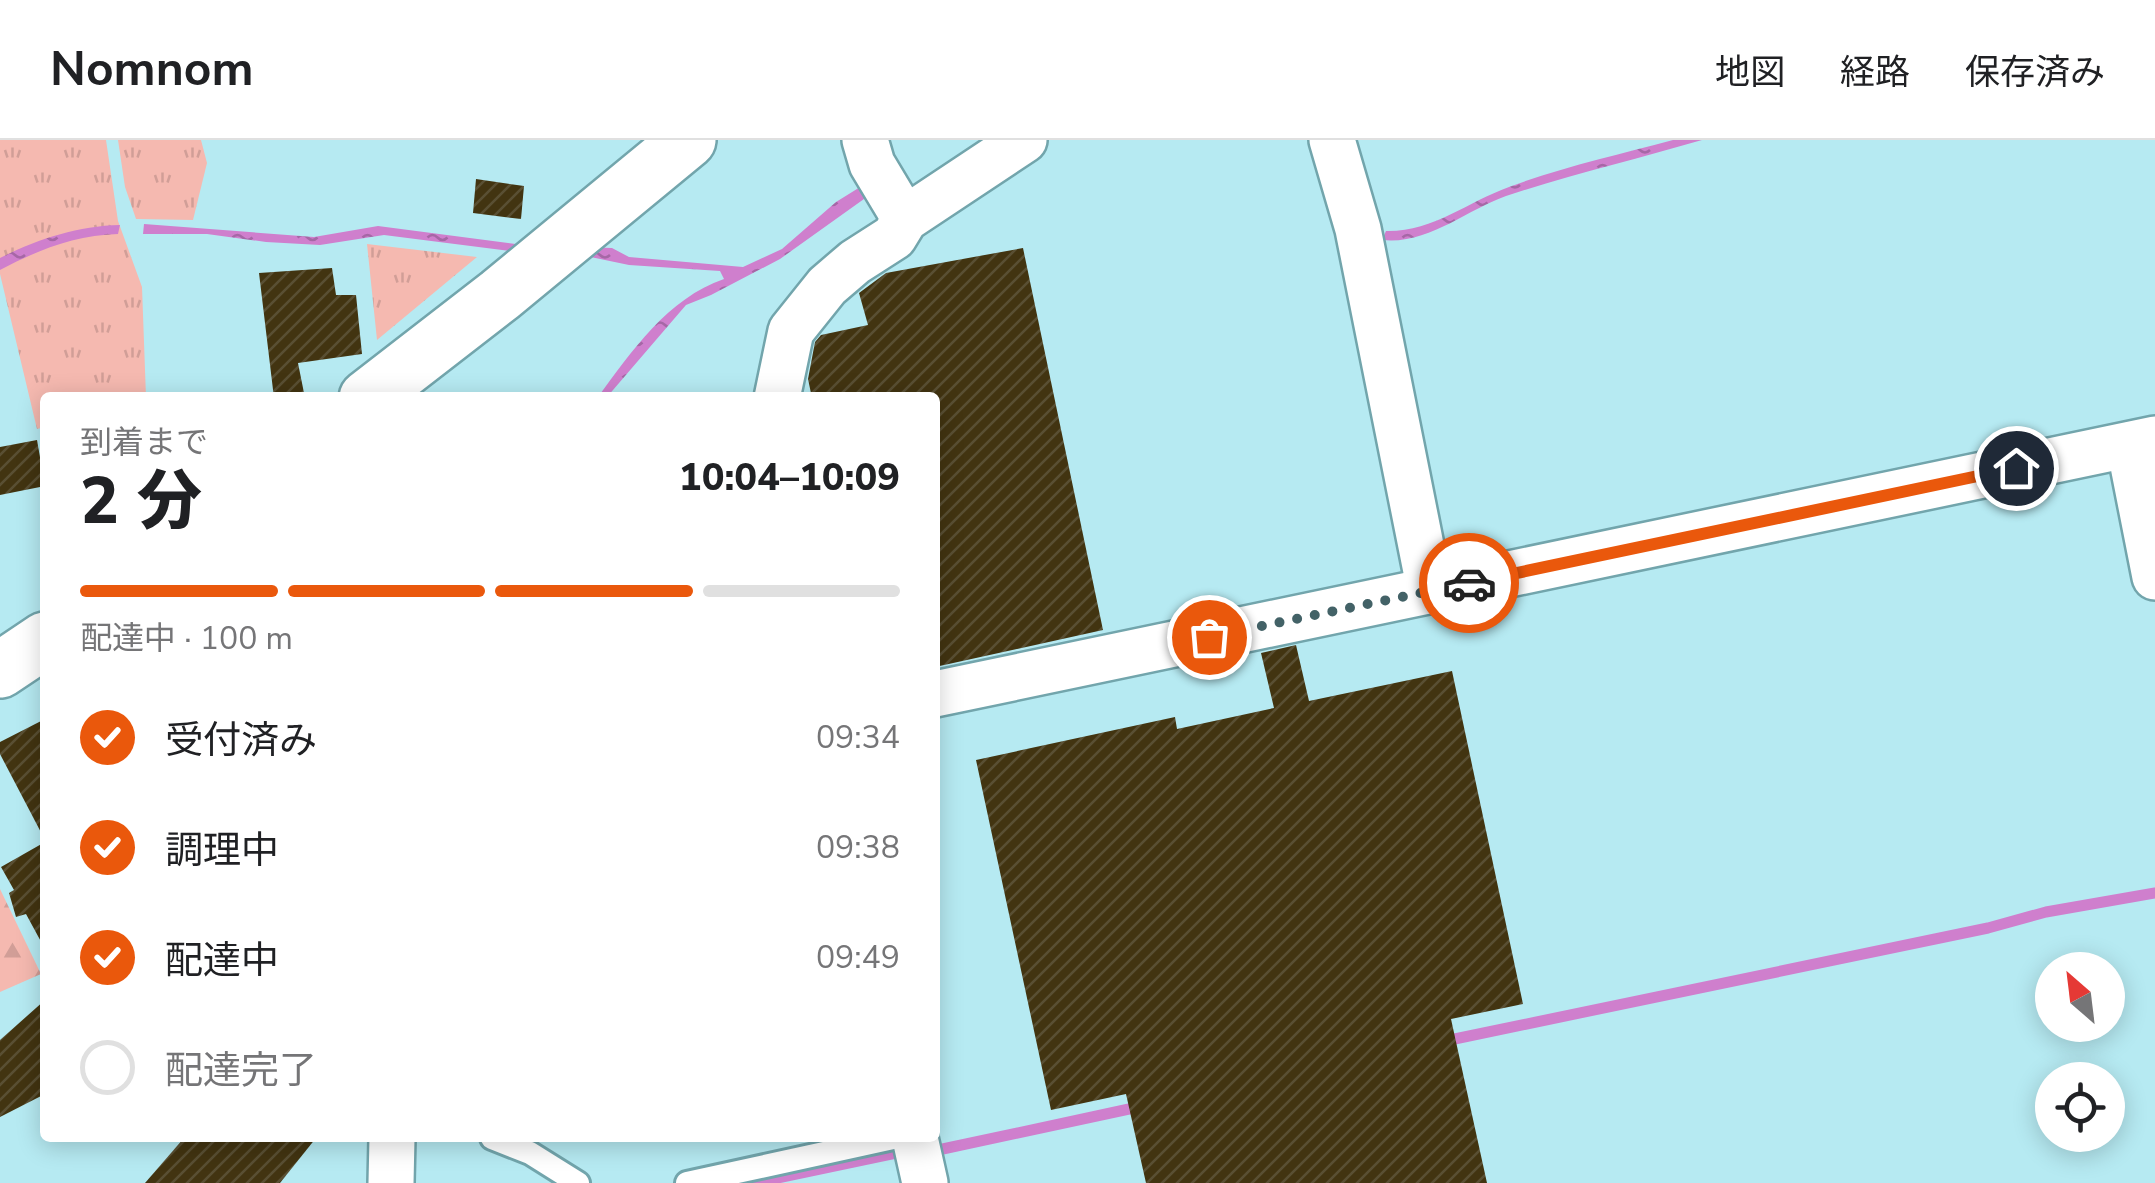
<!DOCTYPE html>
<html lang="ja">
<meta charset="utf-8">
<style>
body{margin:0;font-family:"Nunito Sans","Noto Sans JP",sans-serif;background:#f6f6f6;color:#202124;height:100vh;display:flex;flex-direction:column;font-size:38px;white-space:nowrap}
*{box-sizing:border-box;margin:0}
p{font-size:32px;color:#757577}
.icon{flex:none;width:55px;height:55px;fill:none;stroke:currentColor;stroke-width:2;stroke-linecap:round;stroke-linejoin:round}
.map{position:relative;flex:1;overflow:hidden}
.details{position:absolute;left:40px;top:252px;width:900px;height:750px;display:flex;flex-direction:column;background:#fff;border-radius:10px;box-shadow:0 5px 25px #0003}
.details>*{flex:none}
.needle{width:65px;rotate:332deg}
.buttons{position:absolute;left:2035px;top:812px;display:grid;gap:20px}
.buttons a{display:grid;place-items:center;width:90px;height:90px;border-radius:50%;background:#fff;box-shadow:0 5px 25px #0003;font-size:50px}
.pin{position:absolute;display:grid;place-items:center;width:85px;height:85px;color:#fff;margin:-42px;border:5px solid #fff;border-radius:50%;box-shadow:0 2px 10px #0007}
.courier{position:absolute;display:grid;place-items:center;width:100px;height:100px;margin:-50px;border:8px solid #ea580c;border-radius:50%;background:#fff;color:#222;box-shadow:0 2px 12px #0007}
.head em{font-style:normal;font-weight:800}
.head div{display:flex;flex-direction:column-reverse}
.head{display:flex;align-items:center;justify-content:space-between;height:170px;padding:0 40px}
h1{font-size:65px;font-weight:800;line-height:75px}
.bar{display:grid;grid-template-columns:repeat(4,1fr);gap:15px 10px;align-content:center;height:120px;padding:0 40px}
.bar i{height:12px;border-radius:8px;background:#e0e0e0}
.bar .on{background:#ea580c}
.bar p{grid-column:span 4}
ol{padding:0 40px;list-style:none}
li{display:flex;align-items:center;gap:30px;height:110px}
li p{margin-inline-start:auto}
li .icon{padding:10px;border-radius:50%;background:#ea580c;color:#fff;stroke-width:4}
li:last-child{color:#757577}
li i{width:55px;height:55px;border:5px solid #e0e0e0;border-radius:50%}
header{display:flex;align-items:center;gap:60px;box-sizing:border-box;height:140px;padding:0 50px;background:#fff;border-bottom:2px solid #e0e0e0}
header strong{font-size:48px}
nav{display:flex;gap:55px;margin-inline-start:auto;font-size:35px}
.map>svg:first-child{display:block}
.grass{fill:url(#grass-tufts)}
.forest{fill:url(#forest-firs)}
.water{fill:url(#water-ripples)}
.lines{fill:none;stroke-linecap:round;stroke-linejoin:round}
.stream{stroke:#cf7fcd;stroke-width:11}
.building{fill:url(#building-hatch)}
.lane-casing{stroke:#72a5ac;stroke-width:28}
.street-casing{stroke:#72a5ac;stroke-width:50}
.secondary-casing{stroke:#72a5ac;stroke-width:60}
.lane{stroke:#fff;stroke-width:22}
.street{stroke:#fff;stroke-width:45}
.secondary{stroke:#fff;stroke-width:55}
.done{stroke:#436267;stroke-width:10;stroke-dasharray:0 18}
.route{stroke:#ea580c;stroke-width:12}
</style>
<header>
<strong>Nomnom</strong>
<nav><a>地図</a><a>経路</a><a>保存済み</a></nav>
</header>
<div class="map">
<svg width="2155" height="1043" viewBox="0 0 2155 1043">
<defs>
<pattern id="grass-tufts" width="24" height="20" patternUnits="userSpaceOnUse" patternTransform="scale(2.5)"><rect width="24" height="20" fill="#f5b9b0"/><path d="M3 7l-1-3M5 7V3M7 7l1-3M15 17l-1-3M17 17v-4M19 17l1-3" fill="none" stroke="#d19e97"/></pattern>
<pattern id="forest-firs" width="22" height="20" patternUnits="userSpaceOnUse" patternTransform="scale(2.5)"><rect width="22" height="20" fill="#f5b9b0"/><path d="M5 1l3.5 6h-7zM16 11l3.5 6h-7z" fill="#d19e97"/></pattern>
<pattern id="water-ripples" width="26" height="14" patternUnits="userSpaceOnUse" patternTransform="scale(2.5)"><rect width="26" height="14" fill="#cf7fcd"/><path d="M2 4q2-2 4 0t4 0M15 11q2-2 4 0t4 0" fill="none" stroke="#a667a6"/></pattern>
<pattern id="building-hatch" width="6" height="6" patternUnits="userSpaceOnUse" patternTransform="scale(2.5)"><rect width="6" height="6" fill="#423411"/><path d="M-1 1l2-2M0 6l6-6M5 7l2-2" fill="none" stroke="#594f33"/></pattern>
</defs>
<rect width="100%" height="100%" fill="#b6eaf2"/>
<!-- grass -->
<g class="grass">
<path d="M 0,0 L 106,0 L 118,81 L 142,147 L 146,257 L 45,258 L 45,287 L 37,289 L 0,134 Z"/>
<path d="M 118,0 L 201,0 L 207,23 L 193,80 L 136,79 L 125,47 Z"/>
<path d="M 367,104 L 477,117 L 377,200 Z"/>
</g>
<!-- forest -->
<path class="forest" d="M 0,749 L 41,834 L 0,852 Z"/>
<!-- water -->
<g class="water">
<path d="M 1673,0 L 1702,0 C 1637,19 1570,35 1506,56 C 1466,70 1428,105 1382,100 L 1386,91 C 1433,92 1467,62 1509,47 C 1562,27 1618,15 1673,0 Z"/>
<path d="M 865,44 L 871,54 L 780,119 L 711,155 L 686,165 L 607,257 L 598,257 C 631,212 668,158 724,139 L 720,131 L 629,125 L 581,115 L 525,113 L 384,95 L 320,105 L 266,102 L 207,94 L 143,94 L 144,84 L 314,97 L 378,86 L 523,105 L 612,108 L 629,117 L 743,127 L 782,109 L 836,62 Z"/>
<path d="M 120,85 L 118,94 C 75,95 38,110 0,130 L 0,118 C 38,99 77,86 120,85 Z"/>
</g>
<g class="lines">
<!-- stream -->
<g class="stream">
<path d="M 1445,901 L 1988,788 L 2046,772 L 2155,753"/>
<path d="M 938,1010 L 1143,966"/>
<path d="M 754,1043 L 896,1013"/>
</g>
</g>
<!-- building -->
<g class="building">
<path d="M 476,39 L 524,46 L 521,79 L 473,73 Z"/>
<path d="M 1023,108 L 1103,490 L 935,527 L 935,258 L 812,258 L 808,239 L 815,202 L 821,195 L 868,185 L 859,153 L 886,133 Z"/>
<path d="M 332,128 L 336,155 L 356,155 L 362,214 L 298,223 L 305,258 L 274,258 L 259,133 Z"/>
<path d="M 37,300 L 45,346 L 0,355 L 0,307 Z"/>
<path d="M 1296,505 L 1309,561 L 1452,531 L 1523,864 L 1451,879 L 1487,1043 L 1146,1043 L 1126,954 L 1051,970 L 976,620 L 1175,577 L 1177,589 L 1274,568 L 1261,513 Z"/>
<path d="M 45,579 L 45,700 L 0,614 L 0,602 Z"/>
<path d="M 45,702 L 45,809 L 26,774 L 16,777 L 9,753 L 14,750 L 1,727 Z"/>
<path d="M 45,860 L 45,954 L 0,977 L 0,900 Z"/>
<path d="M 184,998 L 316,998 L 280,1043 L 145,1043 Z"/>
</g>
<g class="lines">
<!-- lane casing -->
<g class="lane-casing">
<g id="lane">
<path d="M 492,998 L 530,1013 L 578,1043"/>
<path d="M 687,1043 L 893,998"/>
</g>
</g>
<!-- street casing -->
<g class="street-casing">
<g id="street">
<path d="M 865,0 L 872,24 L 905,79"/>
<path d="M 1332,0 L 1358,89 L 1430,451"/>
<path d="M 777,258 L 791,191 L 827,146 L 855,122 L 894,97 L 905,79 L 1024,0"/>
<path d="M 2129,305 L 2155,437"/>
<path d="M 935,554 L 2155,299"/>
<path d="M 915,998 L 925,1043"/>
<path d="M 391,1043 L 392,998"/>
</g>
</g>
<!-- secondary casing -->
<g class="secondary-casing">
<g id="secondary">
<path d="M 367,258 L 500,155 L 688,0"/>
<path d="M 0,530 L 45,500"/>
</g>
</g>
<!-- lane -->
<use href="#lane" class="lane"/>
<!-- street -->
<use href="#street" class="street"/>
<!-- secondary -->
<use href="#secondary" class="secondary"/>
</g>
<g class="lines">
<!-- done -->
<path class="done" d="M 1209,497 L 1469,443"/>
<!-- route -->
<path class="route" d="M 1469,443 L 2016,328"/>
</g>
</svg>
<div class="buttons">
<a><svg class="needle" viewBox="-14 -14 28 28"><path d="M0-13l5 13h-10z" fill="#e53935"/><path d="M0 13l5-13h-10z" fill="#757577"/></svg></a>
<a><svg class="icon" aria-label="locate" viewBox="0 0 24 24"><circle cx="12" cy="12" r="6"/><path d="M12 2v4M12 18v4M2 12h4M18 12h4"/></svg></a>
</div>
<div class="pin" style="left:1209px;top:497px;background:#ea580c"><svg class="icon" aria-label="bag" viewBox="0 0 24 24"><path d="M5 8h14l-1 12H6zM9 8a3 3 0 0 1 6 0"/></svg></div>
<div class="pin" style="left:2016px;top:328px;background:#1f2937"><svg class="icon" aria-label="home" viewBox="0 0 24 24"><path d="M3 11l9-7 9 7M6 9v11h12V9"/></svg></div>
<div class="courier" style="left:1469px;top:443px"><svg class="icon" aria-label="car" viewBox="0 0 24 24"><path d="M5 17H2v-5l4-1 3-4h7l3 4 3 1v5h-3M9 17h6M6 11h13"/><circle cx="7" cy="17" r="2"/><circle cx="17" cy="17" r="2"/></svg></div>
<section class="details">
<div class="head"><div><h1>2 分</h1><p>到着まで</p></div><em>10:04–10:09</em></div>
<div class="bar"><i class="on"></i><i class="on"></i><i class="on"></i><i></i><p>配達中 · 100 m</p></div>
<ol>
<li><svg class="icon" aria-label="check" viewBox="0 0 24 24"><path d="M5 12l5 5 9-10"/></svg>受付済み<p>09:34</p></li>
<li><svg class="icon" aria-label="check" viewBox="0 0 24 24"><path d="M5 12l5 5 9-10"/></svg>調理中<p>09:38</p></li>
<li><svg class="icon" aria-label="check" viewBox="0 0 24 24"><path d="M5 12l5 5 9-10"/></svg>配達中<p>09:49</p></li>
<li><i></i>配達完了</li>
</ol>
</section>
</div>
